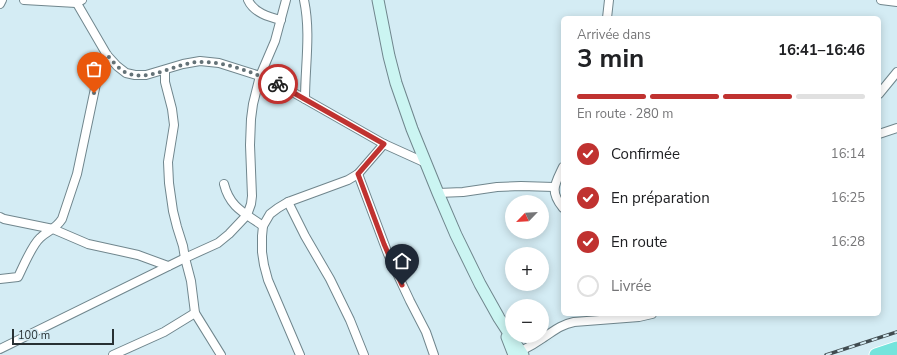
<!DOCTYPE html>
<html lang="fr">
<meta charset="utf-8">
<style>
body{margin:0;font-family:"Nunito Sans",sans-serif;background:#f2f2f2;color:#202124;height:100vh;display:flex;flex-direction:column;font-size:15px;white-space:nowrap}
*{box-sizing:border-box;margin:0}
p{font-size:13px;color:#757577}
.icon{flex:none;width:22px;height:22px;fill:none;stroke:currentColor;stroke-width:2;stroke-linecap:round;stroke-linejoin:round}
.map{position:relative;flex:1;overflow:hidden}
.details{position:absolute;left:561px;top:16px;width:320px;height:300px;display:flex;flex-direction:column;background:#fff;border-radius:6px;box-shadow:0 2px 10px #0003}
.details>*{flex:none}
.needle{width:26px;rotate:245deg}
.tools{position:absolute;left:505px;top:195px;display:grid;gap:8px}
.tools a{display:grid;place-items:center;width:44px;height:44px;border-radius:50%;background:#fff;box-shadow:0 2px 10px #0003;font-size:20px}
.scale{position:absolute;left:12px;bottom:10px;width:102px;box-sizing:border-box;padding-left:4px;border:2px solid #283134;border-top:0;font-size:11px;line-height:14px;white-space:nowrap;color:#283134;-webkit-text-stroke:3px #d4ecf4;paint-order:stroke}
.pin{position:absolute;display:grid;place-items:center;width:34px;height:34px;color:#fff;margin:-41px -17px;border-radius:50% 50% 50% 0;rotate:-45deg;box-shadow:0 0 4px #0007}
.pin .icon{rotate:45deg}
.courier{position:absolute;display:grid;place-items:center;width:40px;height:40px;margin:-20px;border:3px solid #c03230;border-radius:50%;background:#fff;color:#222;box-shadow:0 1px 5px #0007}
.summary em{font-style:normal;font-weight:700}
.summary div{display:flex;flex-direction:column-reverse}
.summary{display:flex;align-items:center;justify-content:space-between;height:68px;padding:0 16px}
h1{font-size:26px;font-weight:700;line-height:30px}
.bar{display:grid;grid-template-columns:repeat(4,1fr);gap:6px 4px;align-content:center;height:48px;padding:0 16px}
.bar i{height:5px;border-radius:3px;background:#e0e0e0}
.bar .selected{background:#c03230}
.bar p{grid-column:span 4}
ol{padding:0 16px;list-style:none}
li{display:flex;align-items:center;gap:12px;height:44px}
li p{margin-inline-start:auto}
li .icon{padding:4px;border-radius:50%;background:#c03230;color:#fff;stroke-width:4}
li:last-child{color:#757577}
li i{width:22px;height:22px;border:2px solid #e0e0e0;border-radius:50%}
.map>svg:first-child{display:block}
.lines{fill:none;stroke-linecap:round;stroke-linejoin:round}
.minor-casing{stroke:#70868d;stroke-width:10}
.secondary-casing{stroke:#70868d;stroke-width:13}
.trunk-casing{stroke:#fff;stroke-width:15}
.minor{stroke:#fff;stroke-width:8}
.secondary{stroke:#cbf5f2;stroke-width:11}
.trunk{stroke:#74e4dc;stroke-width:13}
.rail-casing{stroke:#414c50;stroke-width:3.5}
.rail{stroke:#d4ecf4;stroke-width:2;stroke-dasharray:6;stroke-linecap:butt}
.done{stroke:#647277;stroke-width:4;stroke-dasharray:0 7.2}
.route{stroke:#c03230;stroke-width:5}
</style>
<div class="map">
<svg width="897" height="355" viewBox="0 0 897 355">
<rect width="100%" height="100%" fill="#d4ecf4"/>
<g class="lines">
<!-- minor casing -->
<g class="minor-casing">
<g id="minor">
<path d="M 24,0 L 76,3 L 82,0"/>
<path d="M 75,0 L 107,55 L 117,66 L 126,73 L 135,75 L 146,75 L 183,64 L 200,61 L 219,63 L 260,76 L 282,86 L 384,144 L 426,163"/>
<path d="M 248,0 C 254,13 269,17 281,20"/>
<path d="M 304,0 C 311,33 305,66 305,99"/>
<path d="M 881,0 L 897,2"/>
<path d="M 0,4 L 2,0"/>
<path d="M 607,18 L 609,0"/>
<path d="M 165,70 L 165,82 L 172,109 L 174,125 L 168,162 L 169,183 L 173,211 L 177,227 L 183,246 L 185,258 L 191,281 L 195,313 L 221,355"/>
<path d="M 879,94 L 897,72"/>
<path d="M 879,134 L 897,128"/>
<path d="M 563,167 C 555,184 549,191 563,208"/>
<path d="M 358,174 L 388,254 L 410,301 L 426,332 L 434,355"/>
<path d="M 224,184 C 230,208 245,213 263,226"/>
<path d="M 438,193 L 463,192 L 497,187 L 521,186 L 554,187"/>
<path d="M 288,202 L 305,236 L 330,279 L 350,320 L 364,355"/>
<path d="M 0,217 L 4,219 L 53,229 L 88,244 L 138,255 L 168,266"/>
<path d="M 0,279 L 18,277 C 23,267 32,245 40,238 C 48,230 55,230 62,219 L 77,174 L 97,79 L 101,68 L 107,55"/>
<path d="M 0,349 L 185,258 L 218,243 L 229,234 L 247,215 L 251,204 L 252,196 L 250,145 L 251,119 L 253,104 L 260,76 L 275,41 L 286,0"/>
<path d="M 521,351 C 529,347 536,343 543,338 C 554,331 560,325 574,322 L 639,317 L 652,314"/>
<path d="M 113,355 L 164,332 L 195,313"/>
<path d="M 300,355 L 268,280 L 264,265 L 262,252 L 262,236 L 263,226 L 270,214 L 278,208 L 288,202 L 348,180 L 358,174 L 384,144"/>
</g>
</g>
<!-- secondary casing -->
<g class="secondary-casing">
<g id="secondary">
<path d="M 378,0 L 389,56 L 396,83 L 412,129 L 438,193 L 456,235 L 480,284 L 499,318 L 523,355"/>
<path d="M 507,337 L 514,355"/>
</g>
</g>
<!-- trunk casing -->
<g class="trunk-casing">
<path id="trunk" d="M 876,355 L 897,348"/>
</g>
<!-- minor -->
<use href="#minor" class="minor"/>
<!-- secondary -->
<use href="#secondary" class="secondary"/>
<!-- trunk -->
<use href="#trunk" class="trunk"/>
<!-- rail casing -->
<g class="rail-casing">
<path id="rail" d="M 826,355 L 897,332"/>
</g>
<!-- rail -->
<use href="#rail" class="rail"/>
</g>
<g class="lines">
<!-- done -->
<path class="done" d="M 94,93 C 97,79 101,67 107,55 C 113,61 119,70 127,73 C 150,83 178,61 202,62 C 228,62 254,73 278,84"/>
<!-- route -->
<path class="route" d="M 278,84 L 384,144 L 358,174 L 384,244 L 402,285"/>
</g>
</svg>
<div class="tools">
<a><svg class="needle" viewBox="-14 -14 28 28"><path d="M0-13l5 13h-10z" fill="#e53935"/><path d="M0 13l5-13h-10z" fill="#757577"/></svg></a>
<a>+</a>
<a>−</a>
</div>
<div class="scale">100 m</div>
<div class="pin" style="left:94px;top:93px;background:#ea580c"><svg class="icon" aria-label="bag" viewBox="0 0 24 24"><path d="M5 8h14l-1 12H6zM9 8a3 3 0 0 1 6 0"/></svg></div>
<div class="pin" style="left:402px;top:285px;background:#1f2937"><svg class="icon" aria-label="home" viewBox="0 0 24 24"><path d="M3 11l9-7 9 7M6 9v11h12V9"/></svg></div>
<div class="courier" style="left:278px;top:84px"><svg class="icon" aria-label="bike" viewBox="0 0 24 24"><circle cx="6" cy="16" r="4"/><circle cx="18" cy="16" r="4"/><path d="M6 16l4-8h5l3 8M10 8l3 8H6M13 5h3"/></svg></div>
<section class="details">
<div class="summary"><div><h1>3 min</h1><p>Arrivée dans</p></div><em>16:41–16:46</em></div>
<div class="bar"><i class="selected"></i><i class="selected"></i><i class="selected"></i><i></i><p>En route · 280 m</p></div>
<ol>
<li><svg class="icon" aria-label="check" viewBox="0 0 24 24"><path d="M5 12l5 5 9-10"/></svg>Confirmée<p>16:14</p></li>
<li><svg class="icon" aria-label="check" viewBox="0 0 24 24"><path d="M5 12l5 5 9-10"/></svg>En préparation<p>16:25</p></li>
<li><svg class="icon" aria-label="check" viewBox="0 0 24 24"><path d="M5 12l5 5 9-10"/></svg>En route<p>16:28</p></li>
<li><i></i>Livrée</li>
</ol>
</section>
</div>
